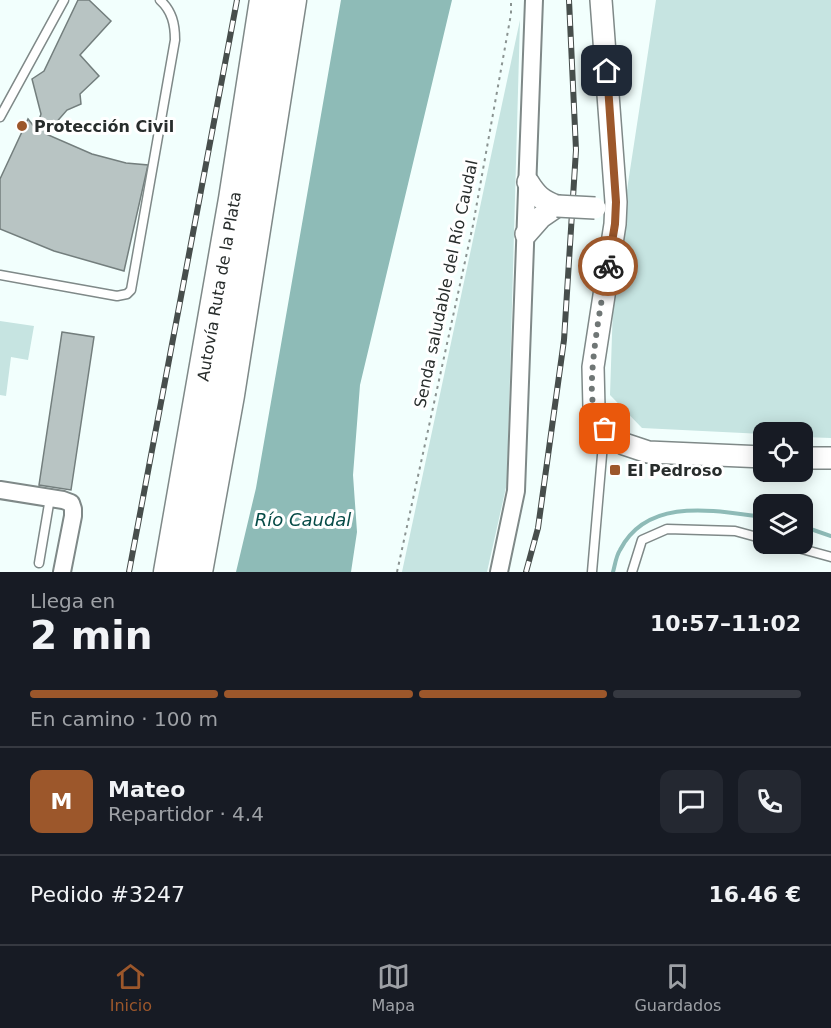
<!DOCTYPE html>
<html lang="es">
<meta charset="utf-8">
<style>
body{margin:0;font-family:"DejaVu Sans",sans-serif;background:#242831;color:#f1f3f6;height:100vh;display:flex;flex-direction:column;font-size:22px;white-space:nowrap}
*{box-sizing:border-box;margin:0}
p{font-size:20px;color:#9ea1a6}
.icon{flex:none;width:33px;height:33px;fill:none;stroke:currentColor;stroke-width:2;stroke-linecap:round;stroke-linejoin:round}
.map{position:relative;height:572px;overflow:hidden}
.drawer{display:flex;flex-direction:column;background:#171b24;flex:1}
.drawer>*{flex:none}
.controls{position:absolute;left:753px;top:422px;display:grid;gap:12px}
.controls a{display:grid;place-items:center;width:60px;height:60px;border-radius:12px;background:#171b24;box-shadow:0 3px 15px #0003;font-size:30px}
.pin{position:absolute;display:grid;place-items:center;width:51px;height:51px;color:#fff;margin:-26px;border-radius:12px;box-shadow:0 3px 9px #0006}
.courier{position:absolute;display:grid;place-items:center;width:60px;height:60px;margin:-30px;border:4px solid #9c572b;border-radius:50%;background:#fff;color:#222;box-shadow:0 2px 8px #0007}
.headline em{font-style:normal;font-weight:700}
.headline div{display:flex;flex-direction:column-reverse}
.headline{display:flex;align-items:center;justify-content:space-between;height:102px;padding:0 30px}
h1{font-size:39px;font-weight:700;line-height:45px}
.bar{display:grid;grid-template-columns:repeat(4,1fr);gap:9px 6px;align-content:center;height:72px;padding:0 30px}
.bar i{height:8px;border-radius:4px;background:#363941}
.bar .selected{background:#9c572b}
.bar p{grid-column:span 4}
.line{display:flex;align-items:center;gap:15px;padding:0 30px;border-top:2px solid #363941}
.line div{flex:1}
.round{display:grid;place-items:center;flex:none;width:63px;height:63px;border-radius:12px;background:#242831}
.tab-bar{display:flex;justify-content:space-around;align-items:center;height:84px;border-top:2px solid #363941;background:#171b24;font-size:16px;color:#9ea1a6}
.tab-bar a{display:grid;justify-items:center;gap:3px}
.tab-bar .selected{color:#9c572b}
.map>svg:first-child{display:block}
.green{fill:#c6e4e1}
.water{fill:#8ebbb7}
.lines{fill:none;stroke-linecap:round;stroke-linejoin:round}
.stream{stroke:#8ebbb7;stroke-width:4}
.building{fill:#b8c4c3;stroke:#737e7d;stroke-width:1.5}
.service-casing{stroke:#7f8988;stroke-width:11}
.minor-casing{stroke:#7f8988;stroke-width:20}
.tertiary-casing{stroke:#7f8988;stroke-width:24}
.motorway-casing{stroke:#7f8988;stroke-width:33}
.path{stroke:#8a9391;stroke-width:2;stroke-dasharray:3 4.5;stroke-linecap:butt}
.service{stroke:#fff;stroke-width:8}
.minor{stroke:#fff;stroke-width:16}
.tertiary{stroke:#fff;stroke-width:21}
.motorway{stroke:#fff;stroke-width:30}
.rail-casing{stroke:#474e4c;stroke-width:6}
.rail{stroke:#fff;stroke-width:4;stroke-dasharray:11;stroke-linecap:butt}
.tertiary-bridge-casing{stroke:#7f8988;stroke-width:24;stroke-linecap:butt}
.tertiary-bridge{stroke:#fff;stroke-width:21}
.done{stroke:#6f7675;stroke-width:6;stroke-dasharray:0 10.8}
.route{stroke:#9c572b;stroke-width:8}
.poi-dot{fill:#9c572b;stroke:#fff;stroke-width:2}
.labels{text-anchor:middle;dominant-baseline:central;stroke-width:6;stroke-linejoin:round;paint-order:stroke}
.poi-label{font-size:16px;font-weight:bold;fill:#282d2c;stroke:#fff;text-anchor:start}
.street-label{font-size:16px;fill:#282d2c;stroke:#fff}
.water-label{font-size:18px;font-style:italic;fill:#064b47;stroke:#fff}
</style>
<div class="map">
<svg width="831" height="572" viewBox="0 0 831 572">
<rect width="100%" height="100%" fill="#f2fffd"/>
<!-- green -->
<g class="green">
<path d="M 656,0 L 831,0 L 831,438 L 803,437 L 802,432 L 764,432 L 763,434 L 642,428 L 610,395 L 614,275 Z"/>
<path d="M 520,20 L 507,483 L 487,572 L 402,572 Z"/>
<path d="M 0,321 L 34,326 L 28,360 L 11,357 L 6,396 L 0,395 Z"/>
</g>
<!-- water -->
<path class="water" d="M 341,0 L 452,0 L 360,385 L 353,475 L 357,532 L 351,572 L 236,572 L 256,488 Z"/>
<g class="lines">
<!-- stream -->
<g class="stream">
<path d="M 802,526 L 831,536"/>
<path d="M 613,572 C 615,565 616,556 620,550 C 648,496 715,511 764,517"/>
</g>
</g>
<!-- building -->
<g class="building">
<path d="M 78,0 L 89,0 L 111,21 L 80,55 L 99,76 L 80,94 L 81,104 L 67,110 L 46,134 L 92,154 L 126,163 L 148,165 L 124,271 L 54,251 L 0,229 L 0,179 L 28,119 L 36,129 L 41,114 L 32,79 L 44,71 Z"/>
<path d="M 62,332 L 94,337 L 71,490 L 39,485 Z"/>
</g>
<g class="lines">
<!-- service casing -->
<g class="service-casing">
<g id="service">
<path d="M 0,117 L 64,0"/>
<path d="M 0,275 L 117,296 L 127,294 L 131,290 L 175,40 C 175,24 172,11 160,0"/>
<path d="M 780,543 L 831,557"/>
<path d="M 39,563 L 50,498"/>
<path d="M 592,572 L 604,432"/>
<path d="M 632,572 L 642,540 L 667,529 L 735,531 L 764,539"/>
</g>
</g>
<!-- minor casing -->
<g class="minor-casing">
<g id="minor">
<path d="M 0,490 L 63,500 L 71,503 L 73,509 L 73,516 L 62,572"/>
<path d="M 499,572 L 516,491 L 534,0"/>
</g>
</g>
<!-- tertiary casing -->
<g class="tertiary-casing">
<g id="tertiary">
<path d="M 601,0 L 616,202 L 615,224 L 593,367 L 594,408 L 605,429 L 624,444 L 648,452 L 764,457"/>
<path d="M 528,182 C 536,195 542,201 557,206"/>
<path d="M 526,234 L 541,217 L 557,206"/>
<path d="M 802,458 L 831,458"/>
</g>
</g>
<!-- motorway casing -->
<g class="motorway-casing">
<g id="motorway">
<path id="s1" d="M 169,572 L 234,199 L 265,0"/>
<path d="M 197,572 L 229,395 L 291,0"/>
</g>
</g>
<!-- path -->
<path class="path" d="M 397,572 L 473,225 L 511,14 L 511,0"/>
<!-- service -->
<use href="#service" class="service"/>
<!-- minor -->
<use href="#minor" class="minor"/>
<!-- tertiary -->
<use href="#tertiary" class="tertiary"/>
<!-- motorway -->
<use href="#motorway" class="motorway"/>
<!-- rail casing -->
<g class="rail-casing">
<g id="rail">
<path d="M 129,572 L 237,0"/>
<path d="M 526,572 L 538,528 L 564,340 L 576,150 L 569,0"/>
</g>
</g>
<!-- rail -->
<use href="#rail" class="rail"/>
<!-- tertiary-bridge casing -->
<g class="tertiary-bridge-casing">
<path id="tertiary-bridge" d="M 557,206 L 595,208"/>
</g>
<!-- tertiary-bridge -->
<use href="#tertiary-bridge" class="tertiary-bridge"/>
</g>
<g class="lines">
<!-- done -->
<path class="done" d="M 605,429 C 601,422 596,415 594,408 C 586,381 602,297 608,266"/>
<!-- route -->
<path class="route" d="M 607,71 L 616,202 L 615,224 L 608,266"/>
</g>
<!-- markers -->
<g class="poi-dot">
<circle cx="22" cy="126" r="6"/>
<rect x="609" y="464" width="12" height="12" rx="3"/>
</g>
<g class="labels">
<!-- poi labels -->
<g class="poi-label">
<text x="34" y="126">Protección Civil</text>
<text x="627" y="470">El Pedroso</text>
</g>
<!-- street labels -->
<g class="street-label">
<text transform="translate(446 284) rotate(-78)">Senda saludable del Río Caudal</text>
<text stroke="none"><textPath href="#s1" startOffset="290">Autovía Ruta de la Plata</textPath></text>
</g>
<!-- water labels -->
<g class="water-label">
<text x="303" y="519">Río Caudal</text>
</g>
</g>
</svg>
<div class="controls">
<a><svg class="icon" aria-label="locate" viewBox="0 0 24 24"><circle cx="12" cy="12" r="6"/><path d="M12 2v4M12 18v4M2 12h4M18 12h4"/></svg></a>
<a><svg class="icon" aria-label="layers" viewBox="0 0 24 24"><path d="M12 4l9 5-9 5-9-5zM3 14l9 5 9-5"/></svg></a>
</div>
<div class="pin" style="left:605px;top:429px;background:#ea580c"><svg class="icon" aria-label="bag" viewBox="0 0 24 24"><path d="M5 8h14l-1 12H6zM9 8a3 3 0 0 1 6 0"/></svg></div>
<div class="pin" style="left:607px;top:71px;background:#1f2937"><svg class="icon" aria-label="home" viewBox="0 0 24 24"><path d="M3 11l9-7 9 7M6 9v11h12V9"/></svg></div>
<div class="courier" style="left:608px;top:266px"><svg class="icon" aria-label="bike" viewBox="0 0 24 24"><circle cx="6" cy="16" r="4"/><circle cx="18" cy="16" r="4"/><path d="M6 16l4-8h5l3 8M10 8l3 8H6M13 5h3"/></svg></div>
</div>
<section class="drawer">
<div class="headline"><div><h1>2 min</h1><p>Llega en</p></div><em>10:57–11:02</em></div>
<div class="bar"><i class="selected"></i><i class="selected"></i><i class="selected"></i><i></i><p>En camino · 100 m</p></div>
<div class="line" style="height:108px"><b class="round" style="background:#9c572b;color:#fff">M</b><div><b>Mateo</b><p>Repartidor · 4.4</p></div><a class="round"><svg class="icon" aria-label="chat" viewBox="0 0 24 24"><path d="M4 5h16v11H9l-5 4z"/></svg></a><a class="round"><svg class="icon" aria-label="phone" viewBox="0 0 24 24"><path d="M5 4h4l2 5-3 2q2 4 5 5l2-3 5 2v4C11 20 4 13 5 4z"/></svg></a></div>
<div class="line" style="height:78px"><div>Pedido #3247</div><b>16.46 €</b></div>
</section>
<nav class="tab-bar">
<a class="selected"><svg class="icon" aria-label="home" viewBox="0 0 24 24"><path d="M3 11l9-7 9 7M6 9v11h12V9"/></svg>Inicio</a>
<a><svg class="icon" aria-label="map" viewBox="0 0 24 24"><path d="M3 6l6-2 6 2 6-2v14l-6 2-6-2-6 2zM9 4v14M15 6v14"/></svg>Mapa</a>
<a><svg class="icon" aria-label="saved" viewBox="0 0 24 24"><path d="M7 4h10v16l-5-4-5 4z"/></svg>Guardados</a>
</nav>
